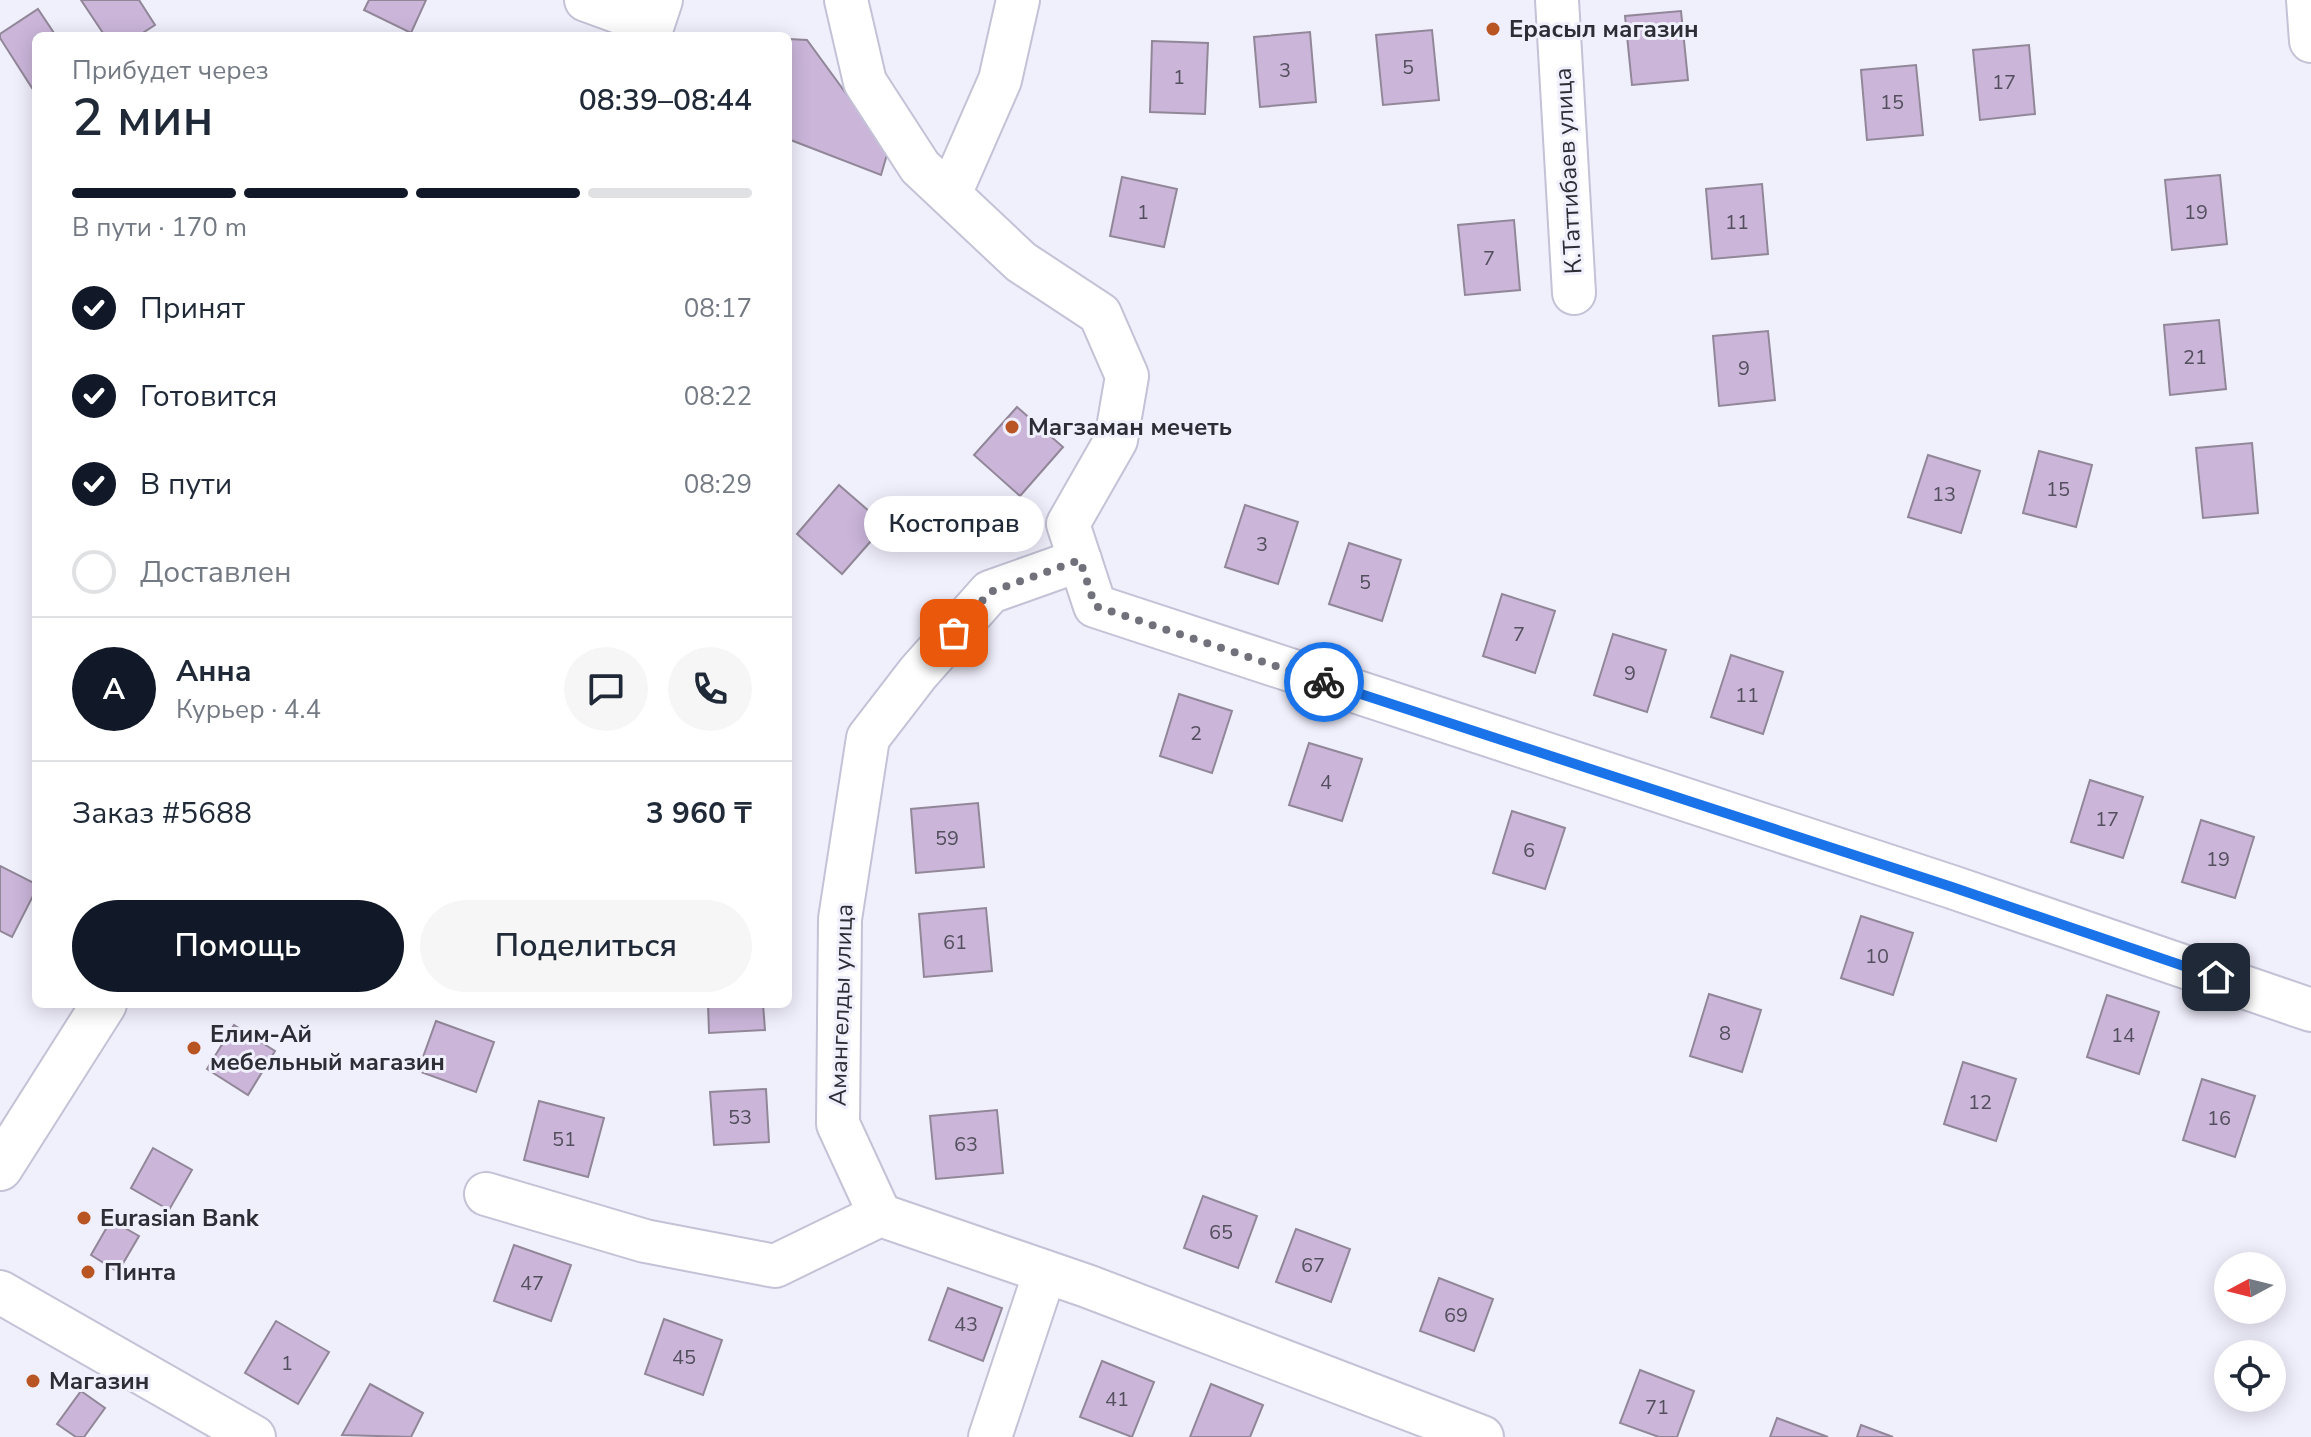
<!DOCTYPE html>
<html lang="ru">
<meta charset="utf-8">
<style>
body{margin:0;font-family:"Nunito Sans",sans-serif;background:#f6f6f7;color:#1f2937;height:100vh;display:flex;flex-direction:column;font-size:30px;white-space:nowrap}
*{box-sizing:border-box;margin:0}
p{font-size:26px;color:#747a83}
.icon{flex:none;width:44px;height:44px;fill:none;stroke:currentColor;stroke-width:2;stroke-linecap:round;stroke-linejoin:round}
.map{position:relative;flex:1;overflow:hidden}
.side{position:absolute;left:32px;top:32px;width:760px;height:976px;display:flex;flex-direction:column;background:#fff;border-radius:12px;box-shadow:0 4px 20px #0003}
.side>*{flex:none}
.needle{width:52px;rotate:263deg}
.controls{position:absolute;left:2214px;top:1252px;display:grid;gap:16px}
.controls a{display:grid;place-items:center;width:72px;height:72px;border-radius:50%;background:#fff;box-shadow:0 4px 20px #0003;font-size:40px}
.pin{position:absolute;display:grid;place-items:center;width:68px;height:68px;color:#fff;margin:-34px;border-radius:16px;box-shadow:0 4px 12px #0006}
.courier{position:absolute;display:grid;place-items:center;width:80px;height:80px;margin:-40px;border:6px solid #1a73e8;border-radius:50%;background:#fff;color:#222;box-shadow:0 2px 10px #0007}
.bubble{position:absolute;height:56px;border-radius:28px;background:#fff;box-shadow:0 4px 20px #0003;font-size:26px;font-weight:600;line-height:56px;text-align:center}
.headline em{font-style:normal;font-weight:600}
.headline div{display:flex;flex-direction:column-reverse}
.headline{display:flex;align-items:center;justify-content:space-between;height:136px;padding:0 40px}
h1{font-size:52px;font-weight:600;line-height:60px}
.bar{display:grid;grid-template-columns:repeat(4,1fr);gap:12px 8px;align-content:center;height:96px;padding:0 40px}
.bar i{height:10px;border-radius:6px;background:#e0e1e3}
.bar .current{background:#111827}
.bar p{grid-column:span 4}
.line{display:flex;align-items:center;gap:20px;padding:0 40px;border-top:2px solid #e0e1e3}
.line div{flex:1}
.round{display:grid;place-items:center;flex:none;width:84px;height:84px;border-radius:42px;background:#f6f6f7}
ol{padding:0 40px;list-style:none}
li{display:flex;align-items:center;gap:24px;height:88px}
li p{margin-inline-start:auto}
li .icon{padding:8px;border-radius:50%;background:#111827;color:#fff;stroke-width:4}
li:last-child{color:#747a83}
li i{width:44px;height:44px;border:4px solid #e0e1e3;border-radius:50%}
.primary-button{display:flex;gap:16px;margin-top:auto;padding:16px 40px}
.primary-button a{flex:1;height:92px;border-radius:48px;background:#111827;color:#fff;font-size:32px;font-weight:600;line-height:92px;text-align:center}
.primary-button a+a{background:#f6f6f7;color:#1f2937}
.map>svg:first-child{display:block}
.building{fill:#cbb6da;stroke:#918798;stroke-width:2}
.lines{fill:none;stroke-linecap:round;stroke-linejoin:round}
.minor-casing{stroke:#c3c2d6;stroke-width:46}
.primary-casing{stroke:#c3c2d6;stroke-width:48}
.minor{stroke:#fff;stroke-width:42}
.primary{stroke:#fff;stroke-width:44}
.done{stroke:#71717b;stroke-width:8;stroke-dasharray:0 14.4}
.route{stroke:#1a73e8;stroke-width:10}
.poi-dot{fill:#b95423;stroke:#f0effc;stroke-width:3}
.labels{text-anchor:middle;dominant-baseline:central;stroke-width:6;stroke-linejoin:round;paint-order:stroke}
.number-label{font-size:20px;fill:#544f5e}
.poi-label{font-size:24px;font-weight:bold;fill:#2d2d35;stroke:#f0effc;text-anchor:start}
.street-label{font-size:24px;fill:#2d2d35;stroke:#f0effc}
</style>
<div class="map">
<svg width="2311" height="1437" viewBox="0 0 2311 1437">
<rect width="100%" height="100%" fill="#f0effc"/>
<!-- building -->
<g class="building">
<path d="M 81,0 L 139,0 L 155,25 L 138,36 L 105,36 Z"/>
<path d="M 369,0 L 426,0 L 411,33 L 364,10 Z"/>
<path d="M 38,9 L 56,36 L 36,36 L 36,85 L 32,88 L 0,38 L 0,34 Z"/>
<path d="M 1681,11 L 1688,80 L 1632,85 L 1625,16 Z"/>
<path d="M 1432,30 L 1439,100 L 1383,105 L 1376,35 Z"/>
<path d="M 1310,32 L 1316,102 L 1260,107 L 1254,37 Z"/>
<path d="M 788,39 L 807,40 L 888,151 L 881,175 L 788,139 Z"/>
<path d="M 1152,41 L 1208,43 L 1205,114 L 1150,112 Z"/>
<path d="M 2029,45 L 2035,114 L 1980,120 L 1973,50 Z"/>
<path d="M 1916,65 L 1923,135 L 1867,140 L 1861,70 Z"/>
<path d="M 2220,175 L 2227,244 L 2172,250 L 2165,180 Z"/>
<path d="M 1122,177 L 1177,189 L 1164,247 L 1110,236 Z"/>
<path d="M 1762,184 L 1768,254 L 1712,259 L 1706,189 Z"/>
<path d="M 1514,220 L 1520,290 L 1465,295 L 1458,225 Z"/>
<path d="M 2219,320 L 2226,389 L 2170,395 L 2164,325 Z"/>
<path d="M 1768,331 L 1775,400 L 1719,406 L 1713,336 Z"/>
<path d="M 1017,407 L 1063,447 L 1020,496 L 974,455 Z"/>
<path d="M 2252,443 L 2258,513 L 2203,518 L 2196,448 Z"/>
<path d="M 2039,451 L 2092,465 L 2076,527 L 2023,513 Z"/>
<path d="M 1928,455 L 1980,471 L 1961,533 L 1908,517 Z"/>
<path d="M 839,485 L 885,525 L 842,574 L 797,534 Z"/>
<path d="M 1245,505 L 1298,522 L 1278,584 L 1225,567 Z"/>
<path d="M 1349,543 L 1401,560 L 1382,621 L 1329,604 Z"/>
<path d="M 1502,594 L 1555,611 L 1535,673 L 1483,656 Z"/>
<path d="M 1613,634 L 1666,650 L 1647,712 L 1594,695 Z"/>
<path d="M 1731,655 L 1783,672 L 1763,734 L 1711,717 Z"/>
<path d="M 1179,694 L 1232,711 L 1212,773 L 1160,756 Z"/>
<path d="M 1309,743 L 1362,759 L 1342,821 L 1289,805 Z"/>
<path d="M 2090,780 L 2143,797 L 2123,858 L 2071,842 Z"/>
<path d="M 978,803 L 984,867 L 916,873 L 911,809 Z"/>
<path d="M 1512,811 L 1565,828 L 1545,889 L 1493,873 Z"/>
<path d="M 2201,820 L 2254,837 L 2235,898 L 2182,882 Z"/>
<path d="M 0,866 L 36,884 L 36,890 L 12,937 L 0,931 Z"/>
<path d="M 986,908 L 992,971 L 924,977 L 919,914 Z"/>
<path d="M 1861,916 L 1913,933 L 1893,995 L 1841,978 Z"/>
<path d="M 1709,994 L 1761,1010 L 1742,1072 L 1690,1056 Z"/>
<path d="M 2107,995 L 2159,1012 L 2139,1074 L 2087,1057 Z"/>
<path d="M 708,1004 L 763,1004 L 765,1030 L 709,1033 Z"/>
<path d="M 436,1021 L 494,1042 L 476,1092 L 418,1071 Z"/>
<path d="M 234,1025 L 275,1051 L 248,1095 L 207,1069 Z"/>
<path d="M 1963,1062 L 2016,1079 L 1996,1141 L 1944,1124 Z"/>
<path d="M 2202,1079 L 2255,1096 L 2235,1157 L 2183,1140 Z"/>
<path d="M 766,1089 L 769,1142 L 714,1145 L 710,1092 Z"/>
<path d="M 539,1101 L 604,1118 L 588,1177 L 524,1160 Z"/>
<path d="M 997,1110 L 1003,1173 L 936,1179 L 930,1116 Z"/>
<path d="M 153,1148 L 192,1170 L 169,1210 L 131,1188 Z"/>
<path d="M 1203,1196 L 1257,1216 L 1238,1268 L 1184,1248 Z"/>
<path d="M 111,1220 L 139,1236 L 118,1272 L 91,1255 Z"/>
<path d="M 1296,1229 L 1350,1249 L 1331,1302 L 1276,1282 Z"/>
<path d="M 514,1245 L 571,1265 L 551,1321 L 494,1301 Z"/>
<path d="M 1439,1278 L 1493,1299 L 1474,1351 L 1420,1331 Z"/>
<path d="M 948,1288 L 1002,1308 L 983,1361 L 929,1340 Z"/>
<path d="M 664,1319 L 722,1340 L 703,1395 L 645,1374 Z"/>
<path d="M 276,1321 L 329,1352 L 298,1404 L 245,1373 Z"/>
<path d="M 1102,1361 L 1154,1382 L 1132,1437 L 1080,1417 Z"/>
<path d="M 1640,1370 L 1694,1391 L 1677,1437 L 1659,1437 L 1620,1423 Z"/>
<path d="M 370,1384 L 423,1413 L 411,1437 L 342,1435 Z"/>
<path d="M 1211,1384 L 1263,1405 L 1250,1437 L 1190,1437 Z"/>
<path d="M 81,1391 L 105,1408 L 84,1437 L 76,1437 L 57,1424 Z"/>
<path d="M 1777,1418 L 1828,1437 L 1770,1437 Z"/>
<path d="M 1861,1425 L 1893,1437 L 1857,1437 Z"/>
</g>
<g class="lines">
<!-- minor casing -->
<g class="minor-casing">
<g id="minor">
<path d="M 586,0 L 652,24"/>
<path d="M 846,0 L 865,82 L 920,167 L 1021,262 L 1100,314 L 1127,376 L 1116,440 L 1068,524 L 1095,606 L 1952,887 L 2311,1010"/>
<path d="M 1557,0 L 1574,293"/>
<path d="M 2308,0 L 2311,41"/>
<path d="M 950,194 L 1000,80 L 1018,0"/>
<path d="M 486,1194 L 645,1241 L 775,1266 L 880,1215 L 1087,1286 L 1482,1437"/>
<path d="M 880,1215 L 838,1124 L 840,919 L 868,738 L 918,673 L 990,592 L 1080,560"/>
<path d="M 0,1292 L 254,1437"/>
<path d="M 990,1437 L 1045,1272"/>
</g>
</g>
<!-- primary casing -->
<g class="primary-casing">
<g id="primary">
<path d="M 648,36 L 660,0"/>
<path d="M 0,1168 L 104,1004"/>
</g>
</g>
<!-- minor -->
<use href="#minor" class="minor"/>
<!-- primary -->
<use href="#primary" class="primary"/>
</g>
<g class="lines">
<!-- done -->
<path class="done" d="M 954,633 L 990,592 L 1080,560 L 1095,606 L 1324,682"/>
<!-- route -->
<path class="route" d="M 1324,682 L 1952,887 L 2216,977"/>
</g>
<!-- markers -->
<g class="poi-dot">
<circle cx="1493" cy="29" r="8"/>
<circle cx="1012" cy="427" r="8"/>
<circle cx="194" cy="1048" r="8"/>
<circle cx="84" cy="1218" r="8"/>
<circle cx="88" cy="1272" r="8"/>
<circle cx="33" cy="1381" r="8"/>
</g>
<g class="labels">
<!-- number labels -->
<g class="number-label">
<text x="1408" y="67">5</text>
<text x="1285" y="70">3</text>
<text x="1179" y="77">1</text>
<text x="2004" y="82">17</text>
<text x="1892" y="102">15</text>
<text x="1143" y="212">1</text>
<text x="2196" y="212">19</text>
<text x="1737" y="222">11</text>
<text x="1489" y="258">7</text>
<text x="2195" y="357">21</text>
<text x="1744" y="368">9</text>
<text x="2058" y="489">15</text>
<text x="1944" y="494">13</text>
<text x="1262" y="544">3</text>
<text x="1365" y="582">5</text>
<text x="1519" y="634">7</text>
<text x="1630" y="673">9</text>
<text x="1747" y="695">11</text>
<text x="1196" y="733">2</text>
<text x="1326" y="782">4</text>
<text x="2107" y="819">17</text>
<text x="947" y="838">59</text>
<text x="1529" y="850">6</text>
<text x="2218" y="859">19</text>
<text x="955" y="942">61</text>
<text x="1877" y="956">10</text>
<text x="1725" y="1033">8</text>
<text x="2123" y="1035">14</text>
<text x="1980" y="1102">12</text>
<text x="740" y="1117">53</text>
<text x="2219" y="1118">16</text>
<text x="564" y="1139">51</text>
<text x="966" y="1144">63</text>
<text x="1221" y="1232">65</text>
<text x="1313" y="1265">67</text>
<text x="532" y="1283">47</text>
<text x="1456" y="1315">69</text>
<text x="966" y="1324">43</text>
<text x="684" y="1357">45</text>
<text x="287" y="1363">1</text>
<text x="1117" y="1399">41</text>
<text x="1657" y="1407">71</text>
</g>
<!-- poi labels -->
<g class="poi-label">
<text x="1509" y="29">Ерасыл магазин</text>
<text x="1028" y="427">Магзаман мечеть</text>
<text x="210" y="1034">Елим-Ай<tspan x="210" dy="28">мебельный магазин</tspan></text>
<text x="100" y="1218">Eurasian Bank</text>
<text x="104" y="1272">Пинта</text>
<text x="49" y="1381">Магазин</text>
</g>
<!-- street labels -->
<g class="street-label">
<text transform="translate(1568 171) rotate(-93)">К.Таттибаев улица</text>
<text transform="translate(841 1005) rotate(-88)">Амангелды улица</text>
</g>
</g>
</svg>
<div class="controls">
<a><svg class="needle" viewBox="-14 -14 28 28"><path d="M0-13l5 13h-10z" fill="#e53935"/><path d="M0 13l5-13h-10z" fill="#747a83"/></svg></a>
<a><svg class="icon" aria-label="locate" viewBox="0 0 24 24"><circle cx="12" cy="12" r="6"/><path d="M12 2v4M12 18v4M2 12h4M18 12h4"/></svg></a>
</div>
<div class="pin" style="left:954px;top:633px;background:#ea580c"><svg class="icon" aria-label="bag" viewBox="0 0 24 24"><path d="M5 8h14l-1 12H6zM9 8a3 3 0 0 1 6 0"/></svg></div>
<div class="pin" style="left:2216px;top:977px;background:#1f2937"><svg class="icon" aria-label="home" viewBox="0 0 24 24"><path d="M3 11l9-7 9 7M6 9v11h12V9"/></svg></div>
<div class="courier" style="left:1324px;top:682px"><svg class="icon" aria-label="bike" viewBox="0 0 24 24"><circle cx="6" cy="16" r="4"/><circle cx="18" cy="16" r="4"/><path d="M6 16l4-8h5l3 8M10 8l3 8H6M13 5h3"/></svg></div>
<div class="bubble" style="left:864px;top:496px;width:180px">Костоправ</div>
<section class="side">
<div class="headline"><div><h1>2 мин</h1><p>Прибудет через</p></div><em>08:39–08:44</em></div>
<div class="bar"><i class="current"></i><i class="current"></i><i class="current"></i><i></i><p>В пути · 170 m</p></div>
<ol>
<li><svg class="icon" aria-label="check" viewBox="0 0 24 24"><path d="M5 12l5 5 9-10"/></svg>Принят<p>08:17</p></li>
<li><svg class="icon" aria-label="check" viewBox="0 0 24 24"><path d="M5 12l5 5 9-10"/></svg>Готовится<p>08:22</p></li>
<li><svg class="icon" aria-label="check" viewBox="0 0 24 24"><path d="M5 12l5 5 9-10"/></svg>В пути<p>08:29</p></li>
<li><i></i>Доставлен</li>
</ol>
<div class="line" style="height:144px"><b class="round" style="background:#111827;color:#fff">А</b><div><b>Анна</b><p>Курьер · 4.4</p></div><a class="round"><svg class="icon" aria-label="chat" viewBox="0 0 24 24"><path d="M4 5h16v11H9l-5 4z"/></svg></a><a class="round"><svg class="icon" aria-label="phone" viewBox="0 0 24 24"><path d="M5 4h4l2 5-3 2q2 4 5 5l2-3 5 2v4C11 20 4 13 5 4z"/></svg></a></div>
<div class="line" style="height:104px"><div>Заказ #5688</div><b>3 960 ₸</b></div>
<div class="primary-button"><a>Помощь</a><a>Поделиться</a></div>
</section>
</div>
